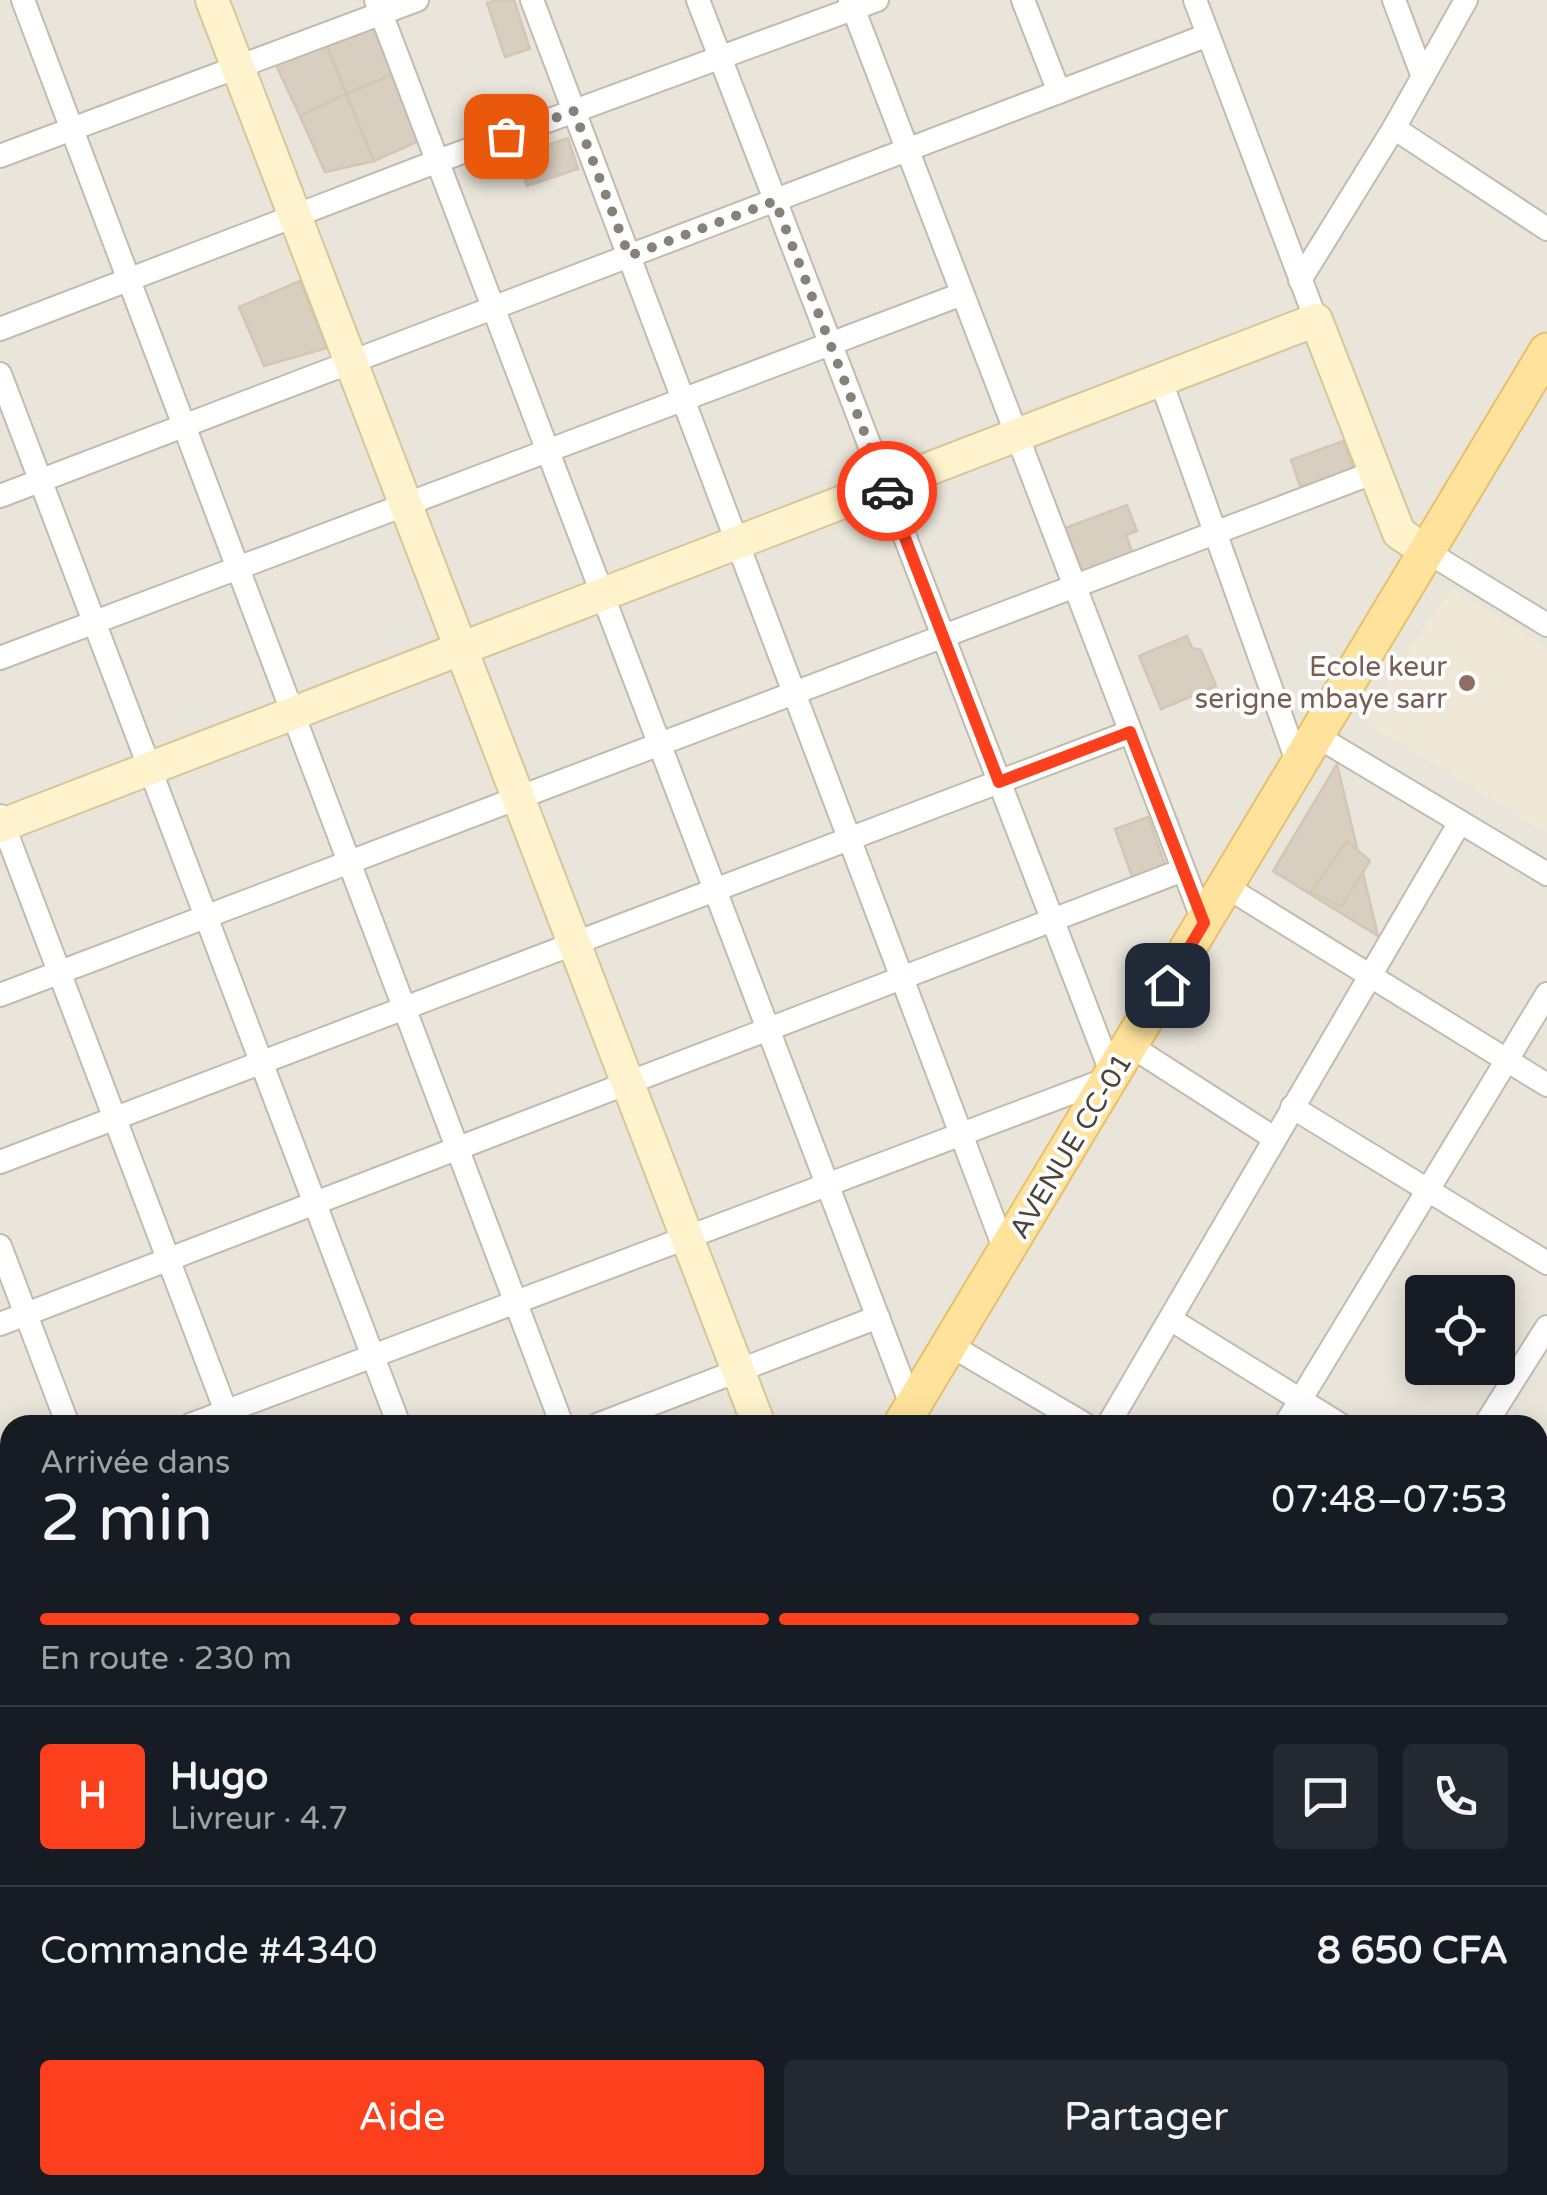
<!DOCTYPE html>
<html lang="fr">
<meta charset="utf-8">
<style>
body{margin:0;font-family:"Varela Round",sans-serif;background:#242831;color:#f1f3f6;height:100vh;display:flex;flex-direction:column;font-size:38px;white-space:nowrap}
*{box-sizing:border-box;margin:0}
p{font-size:32px;color:#9ea1a6}
.icon{flex:none;width:55px;height:55px;fill:none;stroke:currentColor;stroke-width:2;stroke-linecap:round;stroke-linejoin:round}
.map{position:relative;flex:1;overflow:hidden}
.drawer{position:absolute;left:0px;top:1415px;width:1548px;height:780px;display:flex;flex-direction:column;background:#171b24;border-radius:30px 30px 0 0;box-shadow:0 5px 25px #0003}
.drawer>*{flex:none}
.fabs{position:absolute;left:1405px;top:1275px;display:grid;gap:20px}
.fabs a{display:grid;place-items:center;width:110px;height:110px;border-radius:10px;background:#171b24;box-shadow:0 5px 25px #0003;font-size:50px}
.pin{position:absolute;display:grid;place-items:center;width:85px;height:85px;color:#fff;margin:-42px;border-radius:20px;box-shadow:0 5px 15px #0006}
.courier{position:absolute;display:grid;place-items:center;width:100px;height:100px;margin:-50px;border:8px solid #fc3f1d;border-radius:50%;background:#fff;color:#222;box-shadow:0 2px 12px #0007}
.head em{font-style:normal;font-weight:600}
.head div{display:flex;flex-direction:column-reverse}
.head{display:flex;align-items:center;justify-content:space-between;height:170px;padding:0 40px}
h1{font-size:65px;font-weight:600;line-height:75px}
.bar{display:grid;grid-template-columns:repeat(4,1fr);gap:15px 10px;align-content:center;height:120px;padding:0 40px}
.bar i{height:12px;border-radius:8px;background:#363941}
.bar .selected{background:#fc3f1d}
.bar p{grid-column:span 4}
.line{display:flex;align-items:center;gap:25px;padding:0 40px;border-top:2px solid #363941}
.line div{flex:1}
.round{display:grid;place-items:center;flex:none;width:105px;height:105px;border-radius:10px;background:#242831}
.cta{display:flex;gap:20px;margin-top:auto;padding:20px 40px}
.cta a{flex:1;height:115px;border-radius:10px;background:#fc3f1d;color:#fff;font-size:40px;font-weight:600;line-height:115px;text-align:center}
.cta a+a{background:#242831;color:#f1f3f6}
.map>svg:first-child{display:block}
.residential{fill:#eae5da;fill-rule:evenodd}
.education{fill:#efe8d6}
.building{fill:#d8cfc1;stroke:#d3c7b4;stroke-width:2.5}
.lines{fill:none;stroke-linecap:round;stroke-linejoin:round}
.lane-casing{stroke:#c2bbae;stroke-width:15}
.street-casing{stroke:#c2bbae;stroke-width:26}
.secondary-casing{stroke:#d6c79b;stroke-width:36}
.primary-casing{stroke:#e6c16a;stroke-width:39}
.lane{stroke:#fff;stroke-width:11}
.street{stroke:#fff;stroke-width:22}
.secondary{stroke:#fff3cd;stroke-width:32}
.primary{stroke:#ffe39c;stroke-width:35}
.done{stroke:#878178;stroke-width:10;stroke-dasharray:0 18}
.route{stroke:#fc3f1d;stroke-width:12}
.education-dot{fill:#8d6e63;stroke:#fff;stroke-width:4}
.labels{text-anchor:middle;dominant-baseline:central;stroke-width:8;stroke-linejoin:round;paint-order:stroke}
.education-label{font-size:28px;fill:#785e54;stroke:#fff;text-anchor:end}
.street-label{font-size:28px;fill:#4b4439;stroke:#fff}
</style>
<div class="map">
<svg width="1547" height="2195" viewBox="0 0 1547 2195">
<rect width="100%" height="100%" fill="#f6f3ec"/>
<!-- residential -->
<path class="residential" d="M 0,0 L 1547,0 L 1547,2195 L 0,2195 ZM 1422,1292 L 1498,1292 L 1498,1368 L 1422,1368 ZM 10,1425 L 1538,1425 L 1538,2185 L 10,2185 Z"/>
<!-- education -->
<path class="education" d="M 1451,588 L 1547,647 L 1547,833 L 1362,720 Z"/>
<!-- building -->
<g class="building">
<path d="M 496,0 L 514,0 L 530,49 L 505,57 L 487,3 Z"/>
<path d="M 381,19 L 401,71 L 346,94 L 326,43 Z"/>
<path d="M 326,43 L 346,94 L 300,116 L 275,63 Z"/>
<path d="M 401,71 L 425,138 L 374,161 L 346,94 Z"/>
<path d="M 346,94 L 374,161 L 325,172 L 300,116 Z"/>
<path d="M 568,138 L 578,169 L 527,186 L 517,155 Z"/>
<path d="M 300,281 L 327,348 L 264,366 L 239,307 Z"/>
<path d="M 1343,441 L 1355,473 L 1302,492 L 1291,460 Z"/>
<path d="M 1127,505 L 1137,531 L 1126,535 L 1134,557 L 1084,577 L 1065,528 Z"/>
<path d="M 1187,636 L 1192,648 L 1201,650 L 1216,686 L 1161,709 L 1139,656 Z"/>
<path d="M 1337,764 L 1378,936 L 1273,871 Z"/>
<path d="M 1148,817 L 1167,870 L 1134,882 L 1115,829 Z"/>
<path d="M 1347,841 L 1370,861 L 1341,907 L 1311,892 Z"/>
<path d="M 741,2185 L 792,2185 L 786,2195 L 743,2195 L 737,2192 Z"/>
</g>
<g class="lines">
<!-- lane casing -->
<g class="lane-casing">
<path id="lane" d="M 589,2185 L 601,2195"/>
</g>
<!-- street casing -->
<g class="street-casing">
<g id="street">
<path d="M 23,0 L 562,1425"/>
<path d="M 376,0 L 912,1407"/>
<path d="M 532,0 L 1006,1253"/>
<path d="M 850,0 L 1204,923"/>
<path d="M 1023,0 L 1059,92"/>
<path d="M 1195,0 L 1316,320"/>
<path d="M 1394,0 L 1423,77"/>
<path d="M 1394,128 L 1547,229"/>
<path d="M 0,156 L 417,0"/>
<path d="M 1300,280 L 1394,128 L 1466,0"/>
<path d="M 0,329 L 438,161 L 877,0"/>
<path d="M 0,374 L 399,1425"/>
<path d="M 1161,381 L 1298,764"/>
<path d="M 0,496 L 1208,35"/>
<path d="M 1426,551 L 1547,625"/>
<path d="M 0,658 L 962,294"/>
<path d="M 1315,735 L 1547,874"/>
<path d="M 0,816 L 230,1422"/>
<path d="M 1225,886 L 1547,1085"/>
<path d="M 0,995 L 1375,472"/>
<path d="M 1131,1046 L 1274,1138"/>
<path d="M 1292,1107 L 1547,1263"/>
<path d="M 0,1162 L 1130,732"/>
<path d="M 0,1246 L 68,1425"/>
<path d="M 1170,1319 L 1341,1425"/>
<path d="M 0,1324 L 1183,870"/>
<path d="M 950,1345 L 1086,1425"/>
<path d="M 190,1425 L 1113,1077 L 698,0"/>
<path d="M 597,1425 L 878,1317"/>
<path d="M 1108,1425 L 1460,822"/>
<path d="M 1285,1425 L 1547,994"/>
<path d="M 1485,1425 L 1547,1327"/>
<path d="M 0,1497 L 10,1493"/>
<path d="M 1538,1547 L 1547,1553"/>
<path d="M 1538,1615 L 1547,1599"/>
<path d="M 0,1655 L 10,1651"/>
<path d="M 0,1678 L 10,1704"/>
<path d="M 1538,1693 L 1547,1699"/>
<path d="M 0,1827 L 10,1823"/>
<path d="M 1538,1839 L 1547,1845"/>
<path d="M 1538,1911 L 1547,1895"/>
<path d="M 0,2001 L 10,1997"/>
<path d="M 0,2166 L 10,2162"/>
<path d="M 194,2185 L 198,2195"/>
<path d="M 359,2185 L 363,2195"/>
<path d="M 945,2185 L 961,2195"/>
<path d="M 1174,2185 L 1190,2195"/>
<path d="M 1454,2185 L 1470,2195"/>
<path d="M 922,2195 L 929,2185"/>
<path d="M 1089,2195 L 1095,2185"/>
<path d="M 1367,2195 L 1373,2185"/>
</g>
</g>
<!-- secondary casing -->
<g class="secondary-casing">
<g id="secondary">
<path d="M 212,0 L 759,1425"/>
<path d="M 0,826 L 1316,320 L 1399,533 L 1426,551"/>
<path d="M 1538,2012 L 1547,2018"/>
</g>
</g>
<!-- primary casing -->
<g class="primary-casing">
<g id="primary">
<path d="M 901,1425 L 1547,351"/>
<path d="M 434,2195 L 440,2185"/>
</g>
</g>
<!-- lane -->
<use href="#lane" class="lane"/>
<!-- street -->
<use href="#street" class="street"/>
<!-- secondary -->
<use href="#secondary" class="secondary"/>
<!-- primary -->
<use href="#primary" class="primary"/>
</g>
<g class="lines">
<!-- done -->
<path class="done" d="M 506,136 L 574,111 L 629,256 L 775,201 L 887,491"/>
<!-- route -->
<path class="route" d="M 887,491 L 999,782 L 1130,732 L 1204,923 L 1167,985"/>
</g>
<!-- markers -->
<circle class="education-dot" cx="1467" cy="683" r="10"/>
<g class="labels">
<!-- education labels -->
<g class="education-label">
<text x="1447" y="667">Ecole keur<tspan x="1447" dy="32">serigne mbaye sarr</tspan></text>
</g>
<!-- street labels -->
<g class="street-label">
<text transform="translate(1071 1146) rotate(-59)">AVENUE CC-01</text>
</g>
</g>
</svg>
<div class="fabs">
<a><svg class="icon" aria-label="locate" viewBox="0 0 24 24"><circle cx="12" cy="12" r="6"/><path d="M12 2v4M12 18v4M2 12h4M18 12h4"/></svg></a>
</div>
<div class="pin" style="left:506px;top:136px;background:#ea580c"><svg class="icon" aria-label="bag" viewBox="0 0 24 24"><path d="M5 8h14l-1 12H6zM9 8a3 3 0 0 1 6 0"/></svg></div>
<div class="pin" style="left:1167px;top:985px;background:#1f2937"><svg class="icon" aria-label="home" viewBox="0 0 24 24"><path d="M3 11l9-7 9 7M6 9v11h12V9"/></svg></div>
<div class="courier" style="left:887px;top:491px"><svg class="icon" aria-label="car" viewBox="0 0 24 24"><path d="M5 17H2v-5l4-1 3-4h7l3 4 3 1v5h-3M9 17h6M6 11h13"/><circle cx="7" cy="17" r="2"/><circle cx="17" cy="17" r="2"/></svg></div>
<section class="drawer">
<div class="head"><div><h1>2 min</h1><p>Arrivée dans</p></div><em>07:48–07:53</em></div>
<div class="bar"><i class="selected"></i><i class="selected"></i><i class="selected"></i><i></i><p>En route · 230 m</p></div>
<div class="line" style="height:180px"><b class="round" style="background:#fc3f1d;color:#fff">H</b><div><b>Hugo</b><p>Livreur · 4.7</p></div><a class="round"><svg class="icon" aria-label="chat" viewBox="0 0 24 24"><path d="M4 5h16v11H9l-5 4z"/></svg></a><a class="round"><svg class="icon" aria-label="phone" viewBox="0 0 24 24"><path d="M5 4h4l2 5-3 2q2 4 5 5l2-3 5 2v4C11 20 4 13 5 4z"/></svg></a></div>
<div class="line" style="height:130px"><div>Commande #4340</div><b>8 650 CFA</b></div>
<div class="cta"><a>Aide</a><a>Partager</a></div>
</section>
</div>
